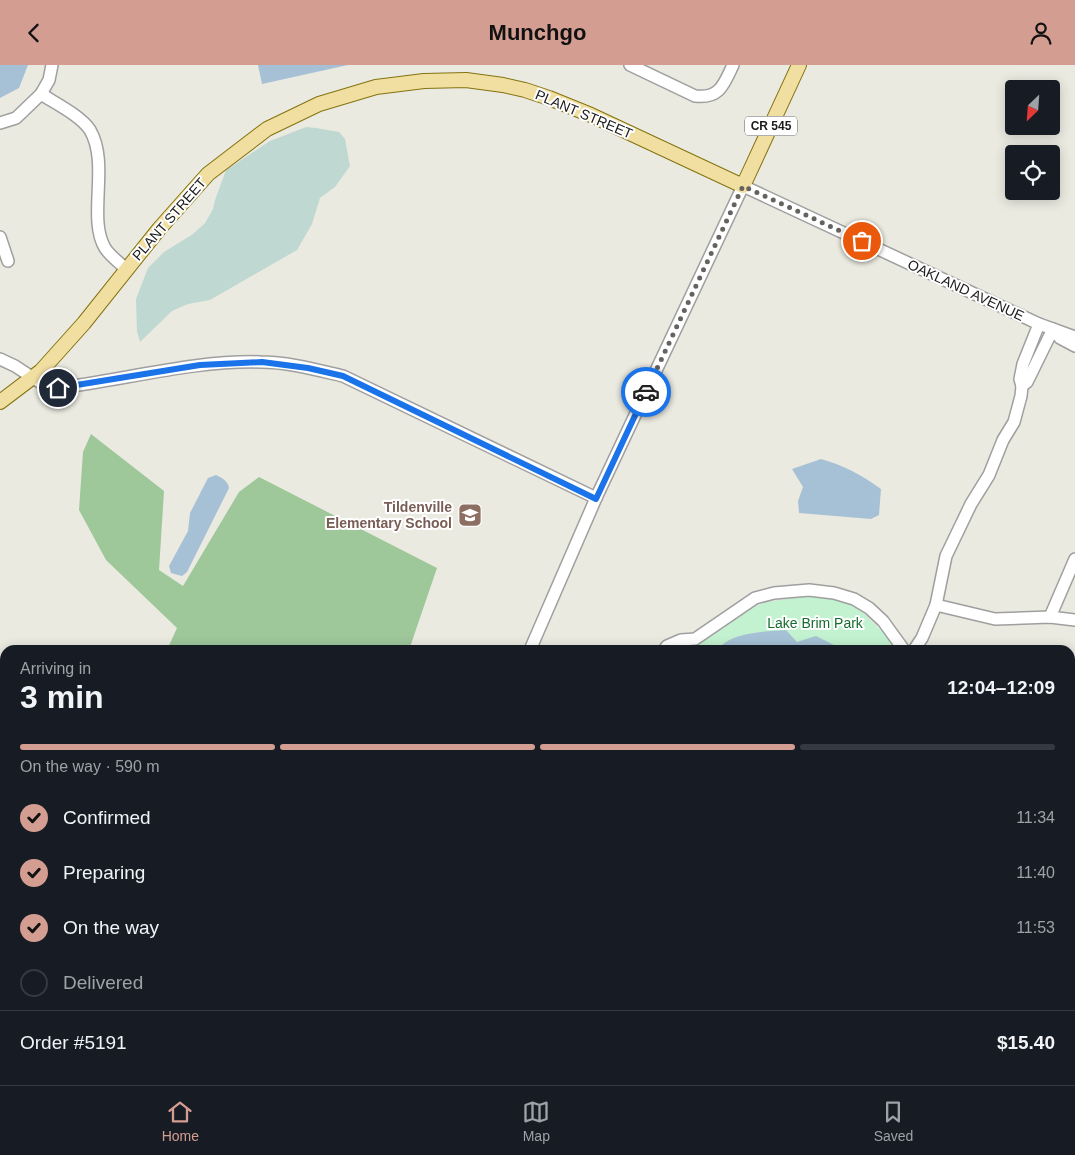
<!DOCTYPE html>
<meta charset="utf-8">
<style>
body{margin:0;font-family:Arial,sans-serif;background:#20242c;color:#f1f3f6;height:100vh;display:flex;flex-direction:column;font-size:19px;white-space:nowrap}
*{box-sizing:border-box;margin:0}
p{font-size:16px;color:#9ea1a6}
.icon{flex:none;width:28px;height:28px;fill:none;stroke:currentColor;stroke-width:2;stroke-linecap:round;stroke-linejoin:round}
.map{position:relative;flex:1;overflow:hidden}
.side{position:absolute;left:0px;top:580px;width:1075px;height:440px;display:flex;flex-direction:column;background:#171b24;border-radius:15px 15px 0 0;box-shadow:0 2px 12px #0003}
.side>*{flex:none}
.needle{width:32px;rotate:205deg}
.fabs{position:absolute;left:1005px;top:15px;display:grid;gap:10px}
.fabs a{display:grid;place-items:center;width:55px;height:55px;border-radius:5px;background:#171b24;box-shadow:0 2px 12px #0003;font-size:25px}
.pin{position:absolute;display:grid;place-items:center;width:42px;height:42px;color:#fff;margin:-21px;border:2px solid #fff;border-radius:50%;box-shadow:0 1px 5px #0007}
.courier{position:absolute;display:grid;place-items:center;width:50px;height:50px;margin:-25px;border:4px solid #1a73e8;border-radius:50%;background:#fff;color:#222;box-shadow:0 1px 6px #0007}
.head em{font-style:normal;font-weight:600}
.head div{display:flex;flex-direction:column-reverse}
.head{display:flex;align-items:center;justify-content:space-between;height:85px;padding:0 20px}
h1{font-size:32px;font-weight:600;line-height:38px}
.bar{display:grid;grid-template-columns:repeat(4,1fr);gap:8px 5px;align-content:center;height:60px;padding:0 20px}
.bar i{height:6px;border-radius:4px;background:#363941}
.bar .selected{background:#d49d91}
.bar p{grid-column:span 4}
.line{display:flex;align-items:center;gap:12px;padding:0 20px;border-top:1px solid #363941}
.line div{flex:1}
ol{padding:0 20px;list-style:none}
li{display:flex;align-items:center;gap:15px;height:55px}
li p{margin-inline-start:auto}
li .icon{padding:5px;border-radius:50%;background:#d49d91;color:#111;stroke-width:4}
li:last-child{color:#9ea1a6}
li i{width:28px;height:28px;border:2px solid #363941;border-radius:50%}
header{display:flex;justify-content:space-between;align-items:center;height:65px;padding:0 20px;background:#d49d91;color:#111;font-size:22px;font-weight:600}
.menu{display:flex;justify-content:space-around;align-items:center;height:70px;border-top:1px solid #363941;background:#171b24;font-size:14px;color:#9ea1a6}
.menu a{display:grid;justify-items:center;gap:2px}
.menu .selected{color:#d49d91}
.map>svg:first-child{display:block}
.forest{fill:#9ec79a}
.wetland{fill:#c0d8d2}
.park{fill:#c2f2cf}
.water{fill:#a6c1d5}
.lines{fill:none;stroke-linecap:round;stroke-linejoin:round}
.minor-casing{stroke:#9f9f9f;stroke-width:14}
.major-casing{stroke:#82730f;stroke-width:16}
.minor{stroke:#fff;stroke-width:11}
.major{stroke:#f1dea1;stroke-width:14}
.done{stroke:#646360;stroke-width:5;stroke-dasharray:0 9}
.route{stroke:#1a73e8;stroke-width:6}
.labels{text-anchor:middle;dominant-baseline:central;stroke-width:4;stroke-linejoin:round;paint-order:stroke}
.shield{fill:#fff;stroke:#5f5f5f;stroke-width:1}
.shield-label{font-size:12px;font-weight:bold;fill:#1b1b1b}
.street-label{font-size:14px;fill:#1b1b1b;stroke:#fff}
.education-label{font-size:14px;font-weight:bold;fill:#785e54;stroke:#fff;text-anchor:end}
.park-label{font-size:14px;fill:#166c2f;stroke:#fff}
</style>
<header><svg class="icon" aria-label="back" viewBox="0 0 24 24"><path d="M15 5l-7 7 7 7"/></svg>Munchgo<svg class="icon" aria-label="person" viewBox="0 0 24 24"><circle cx="12" cy="8" r="4"/><path d="M4 21q1-7 8-7t8 7"/></svg></header>
<div class="map">
<svg width="1075" height="1020" viewBox="0 0 1075 1020">
<rect width="100%" height="100%" fill="#ebeae1"/>
<!-- forest -->
<path class="forest" d="M 91,369 L 164,426 L 159,505 L 183,521 L 239,427 L 259,412 L 437,503 L 409,585 L 167,585 L 177,563 L 106,495 L 79,445 L 83,387 Z"/>
<!-- wetland -->
<path class="wetland" d="M 306,62 L 316,63 L 339,67 L 345,74 L 350,101 L 335,122 L 320,133 L 312,159 L 297,185 L 210,235 L 188,239 L 172,246 L 140,277 L 137,266 L 136,234 L 148,203 L 164,187 L 193,169 L 205,158 L 213,144 L 215,135 L 226,105 L 270,76 Z"/>
<!-- park -->
<g class="park">
<path d="M 816,530 L 851,536 L 901,585 L 669,585 L 743,547 L 766,537 Z"/>
<path d="M 1070,686 L 1075,688 L 1075,742 L 1070,741 Z"/>
<path d="M 679,1015 L 717,1015 L 715,1020 L 677,1020 Z"/>
<path d="M 964,1015 L 1010,1015 L 1019,1020 L 970,1020 Z"/>
</g>
<!-- water -->
<g class="water">
<path d="M 0,0 L 28,0 L 19,23 L 0,33 Z"/>
<path d="M 258,0 L 348,0 L 262,19 Z"/>
<path d="M 821,394 C 843,400 862,410 881,424 L 879,450 L 871,454 L 799,448 L 798,436 L 803,422 L 792,404 Z"/>
<path d="M 216,410 C 222,413 228,416 229,423 L 187,507 L 182,511 L 171,508 L 169,501 L 188,466 L 190,448 L 208,413 Z"/>
<path d="M 786,565 L 797,577 L 816,571 L 844,585 L 717,585 C 732,566 765,567 786,565 Z"/>
</g>
<g class="lines">
<!-- minor casing -->
<g class="minor-casing">
<g id="minor">
<path d="M 630,0 L 695,31 C 720,34 724,19 733,0"/>
<path d="M 41,29 C 55,38 81,51 90,65 C 110,99 87,153 105,183 C 110,191 120,198 127,205"/>
<path d="M 0,58 L 16,53 L 41,29 L 49,15 L 52,0"/>
<path d="M 0,172 L 8,196"/>
<path d="M 1055,267 L 1060,273 L 1075,281"/>
<path d="M 0,294 L 15,301 L 44,320 L 58,323 C 124,315 194,295 261,297 C 288,297 317,305 343,311 L 596,433"/>
<path d="M 1022,321 L 1027,317 L 1053,264"/>
<path d="M 936,540 L 995,554 L 1050,552 L 1075,555"/>
<path d="M 1050,552 L 1075,494"/>
<path d="M 530,585 L 596,433 L 743,121 L 1039,259 L 1075,272"/>
<path d="M 664,585 L 667,581 L 681,575 L 695,574 L 755,533 L 774,528 L 809,525 L 834,528 L 854,534 L 869,543 L 883,556 L 904,585"/>
<path d="M 914,585 L 922,573 L 936,540 L 946,491 L 971,439 L 989,410 L 1003,375 L 1014,357 L 1021,331 L 1022,321 L 1020,314 L 1023,299 L 1039,259"/>
<path d="M 1070,682 L 1075,683"/>
<path d="M 1070,746 L 1075,746"/>
<path d="M 0,815 L 5,815"/>
<path d="M 1070,879 L 1075,879"/>
<path d="M 507,1015 L 515,1020"/>
<path d="M 785,1015 L 791,1020"/>
<path d="M 958,1015 L 964,1020"/>
<path d="M 1018,1015 L 1026,1020"/>
<path d="M 47,1020 L 49,1015"/>
<path d="M 160,1020 L 162,1015"/>
<path d="M 270,1020 L 272,1015"/>
<path d="M 428,1020 L 429,1015"/>
<path d="M 551,1020 L 552,1015"/>
<path d="M 672,1020 L 674,1015"/>
<path d="M 721,1020 L 723,1015"/>
<path d="M 860,1020 L 864,1015"/>
</g>
</g>
<!-- major casing -->
<g class="major-casing">
<path id="major" d="M 0,337 L 41,306 L 84,258 L 159,164 L 208,109 L 267,64 L 319,39 L 376,22 L 424,16 L 466,15 L 503,20 L 525,25 L 549,33 L 591,50 L 743,121 L 799,0"/>
</g>
<!-- minor -->
<use href="#minor" class="minor"/>
<!-- major -->
<use href="#major" class="major"/>
</g>
<g class="lines">
<!-- done -->
<path class="done" d="M 646,327 L 743,121 L 862,176"/>
<!-- route -->
<path class="route" d="M 58,323 L 200,300 L 262,297 L 308,303 L 343,311 L 596,434 L 646,327"/>
</g>
<!-- icons -->
<defs>
<g id="school-square" transform="scale(1.25)"><rect x="-9" y="-9" width="18" height="18" rx="4" fill="#8d6e63" stroke="#fff"/><path d="M0-5L7-2L0 1L-7-2ZM-4 1L0 2.5L4 1V4Q0 6-4 4Z" fill="#fff"/></g>
</defs>
<g fill-rule="evenodd">
<use href="#school-square" x="470" y="450"/>
</g>
<g class="labels">
<!-- shield labels -->
<rect class="shield" x="745" y="51.5" width="52" height="19" rx="4"/>
<g class="shield-label">
<text x="771" y="61">CR 545</text>
</g>
<!-- street labels -->
<g class="street-label">
<text transform="translate(584 49) rotate(23)">PLANT STREET</text>
<text transform="translate(169 154) rotate(-49)">PLANT STREET</text>
<text transform="translate(966 225) rotate(25)">OAKLAND AVENUE</text>
</g>
<!-- education labels -->
<g class="education-label">
<text x="452" y="442">Tildenville<tspan x="452" dy="16">Elementary School</tspan></text>
</g>
<!-- park labels -->
<g class="park-label">
<text x="815" y="558">Lake Brim Park</text>
</g>
</g>
</svg>
<div class="fabs">
<a><svg class="needle" viewBox="-14 -14 28 28"><path d="M0-13l5 13h-10z" fill="#e53935"/><path d="M0 13l5-13h-10z" fill="#9ea1a6"/></svg></a>
<a><svg class="icon" aria-label="locate" viewBox="0 0 24 24"><circle cx="12" cy="12" r="6"/><path d="M12 2v4M12 18v4M2 12h4M18 12h4"/></svg></a>
</div>
<div class="pin" style="left:862px;top:176px;background:#ea580c"><svg class="icon" aria-label="bag" viewBox="0 0 24 24"><path d="M5 8h14l-1 12H6zM9 8a3 3 0 0 1 6 0"/></svg></div>
<div class="pin" style="left:58px;top:323px;background:#1f2937"><svg class="icon" aria-label="home" viewBox="0 0 24 24"><path d="M3 11l9-7 9 7M6 9v11h12V9"/></svg></div>
<div class="courier" style="left:646px;top:327px"><svg class="icon" aria-label="car" viewBox="0 0 24 24"><path d="M5 17H2v-5l4-1 3-4h7l3 4 3 1v5h-3M9 17h6M6 11h13"/><circle cx="7" cy="17" r="2"/><circle cx="17" cy="17" r="2"/></svg></div>
<section class="side">
<div class="head"><div><h1>3 min</h1><p>Arriving in</p></div><em>12:04–12:09</em></div>
<div class="bar"><i class="selected"></i><i class="selected"></i><i class="selected"></i><i></i><p>On the way · 590 m</p></div>
<ol>
<li><svg class="icon" aria-label="check" viewBox="0 0 24 24"><path d="M5 12l5 5 9-10"/></svg>Confirmed<p>11:34</p></li>
<li><svg class="icon" aria-label="check" viewBox="0 0 24 24"><path d="M5 12l5 5 9-10"/></svg>Preparing<p>11:40</p></li>
<li><svg class="icon" aria-label="check" viewBox="0 0 24 24"><path d="M5 12l5 5 9-10"/></svg>On the way<p>11:53</p></li>
<li><i></i>Delivered</li>
</ol>
<div class="line" style="height:65px"><div>Order #5191</div><b>$15.40</b></div>
</section>
</div>
<nav class="menu">
<a class="selected"><svg class="icon" aria-label="home" viewBox="0 0 24 24"><path d="M3 11l9-7 9 7M6 9v11h12V9"/></svg>Home</a>
<a><svg class="icon" aria-label="map" viewBox="0 0 24 24"><path d="M3 6l6-2 6 2 6-2v14l-6 2-6-2-6 2zM9 4v14M15 6v14"/></svg>Map</a>
<a><svg class="icon" aria-label="saved" viewBox="0 0 24 24"><path d="M7 4h10v16l-5-4-5 4z"/></svg>Saved</a>
</nav>
